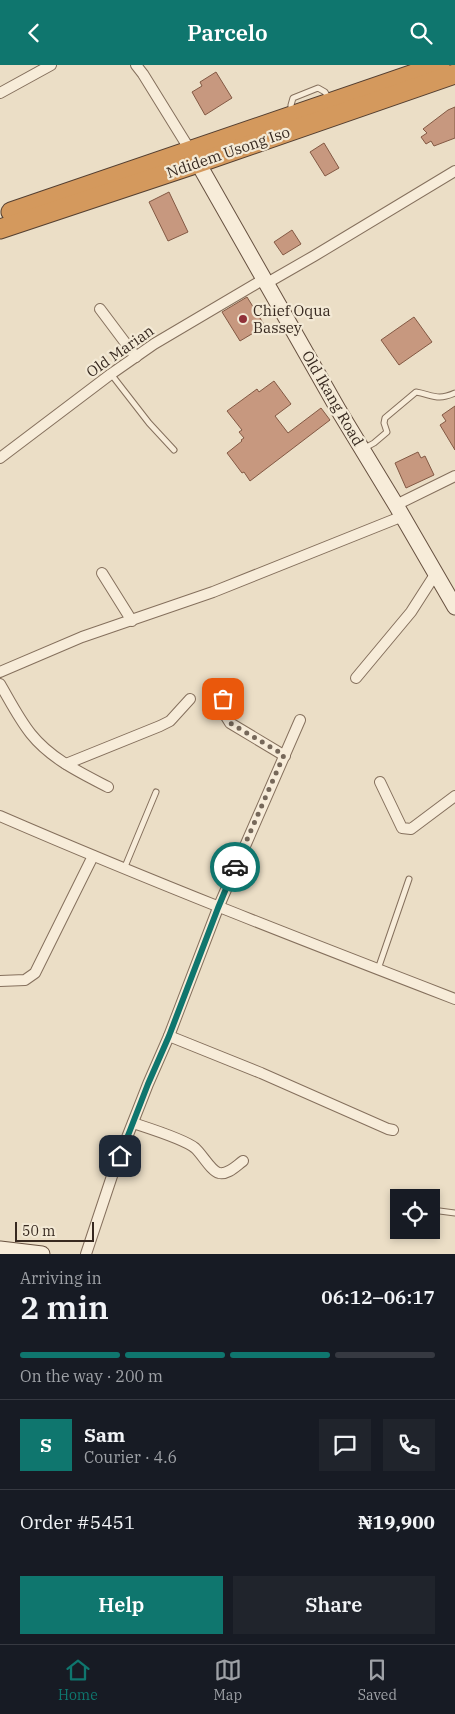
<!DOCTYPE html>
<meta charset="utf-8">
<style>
body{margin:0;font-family:"IBM Plex Serif",serif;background:#20242c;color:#f1f3f6;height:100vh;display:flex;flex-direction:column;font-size:19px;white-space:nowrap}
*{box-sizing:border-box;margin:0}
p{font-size:16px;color:#9ea1a6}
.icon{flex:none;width:28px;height:28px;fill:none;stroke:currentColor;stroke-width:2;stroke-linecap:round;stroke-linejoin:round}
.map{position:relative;height:1189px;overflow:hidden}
.side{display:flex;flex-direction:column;background:#171b24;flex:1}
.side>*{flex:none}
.tools{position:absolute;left:390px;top:1124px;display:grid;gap:10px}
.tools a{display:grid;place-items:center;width:50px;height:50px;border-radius:0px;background:#171b24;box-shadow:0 2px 8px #0003;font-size:25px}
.scale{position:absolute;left:15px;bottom:12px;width:79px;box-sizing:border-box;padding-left:5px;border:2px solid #372920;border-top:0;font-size:14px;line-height:18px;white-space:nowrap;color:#372920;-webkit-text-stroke:4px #f3e9d5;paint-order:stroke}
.pin{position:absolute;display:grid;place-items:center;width:42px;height:42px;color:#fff;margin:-21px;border-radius:10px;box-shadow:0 2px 8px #0006}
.courier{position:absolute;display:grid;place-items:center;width:50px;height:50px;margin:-25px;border:4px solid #0f766e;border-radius:50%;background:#fff;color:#222;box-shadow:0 1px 6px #0007}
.summary em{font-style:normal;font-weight:600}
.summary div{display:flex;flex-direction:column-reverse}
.summary{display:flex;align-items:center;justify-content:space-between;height:85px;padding:0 20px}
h1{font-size:32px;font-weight:600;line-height:38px}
.bar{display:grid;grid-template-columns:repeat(4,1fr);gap:8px 5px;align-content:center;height:60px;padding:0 20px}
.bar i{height:6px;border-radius:4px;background:#363941}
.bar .current{background:#0f766e}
.bar p{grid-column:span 4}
.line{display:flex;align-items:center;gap:12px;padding:0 20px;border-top:1px solid #363941}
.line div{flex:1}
.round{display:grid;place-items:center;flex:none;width:52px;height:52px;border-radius:0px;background:#20242c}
.button{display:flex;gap:10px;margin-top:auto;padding:10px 20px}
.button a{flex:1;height:58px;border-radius:0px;background:#0f766e;color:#fff;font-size:20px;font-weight:600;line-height:58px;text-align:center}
.button a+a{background:#20242c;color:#f1f3f6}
header{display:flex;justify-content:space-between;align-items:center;height:65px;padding:0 20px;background:#0f766e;color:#fff;font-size:22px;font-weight:600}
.dock{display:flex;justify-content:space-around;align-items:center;height:70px;border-top:1px solid #363941;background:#171b24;font-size:14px;color:#9ea1a6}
.dock a{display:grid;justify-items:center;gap:2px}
.dock .current{color:#0f766e}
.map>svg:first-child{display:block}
.building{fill:#c7987f;stroke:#835944}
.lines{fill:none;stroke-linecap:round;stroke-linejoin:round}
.lane-casing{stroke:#85705d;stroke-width:7}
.street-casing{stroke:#85705d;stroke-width:12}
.secondary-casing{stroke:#675140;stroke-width:17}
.highway-casing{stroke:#543f31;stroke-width:21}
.lane{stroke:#f7ecd9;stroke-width:5}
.street{stroke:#f7ecd9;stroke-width:10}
.secondary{stroke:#f7ecd9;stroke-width:15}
.highway{stroke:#d4995d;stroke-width:19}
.done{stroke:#76685a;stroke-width:5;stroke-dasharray:0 9}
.route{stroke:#0f766e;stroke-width:6}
.poi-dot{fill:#903138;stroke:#f3e9d5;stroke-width:2}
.labels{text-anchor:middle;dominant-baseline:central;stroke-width:4.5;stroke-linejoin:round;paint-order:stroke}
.street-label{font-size:15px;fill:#372920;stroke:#f3e9d5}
.poi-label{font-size:15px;fill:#372920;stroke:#f3e9d5;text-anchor:start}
</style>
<header><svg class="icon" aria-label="back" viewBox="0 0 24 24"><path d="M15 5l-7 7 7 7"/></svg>Parcelo<svg class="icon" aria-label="search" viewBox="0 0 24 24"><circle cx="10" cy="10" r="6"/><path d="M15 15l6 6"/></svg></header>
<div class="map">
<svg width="455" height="1189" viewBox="0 0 455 1189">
<rect width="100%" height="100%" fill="#ebdec6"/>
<!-- building -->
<g class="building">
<path d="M 216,7 L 232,33 L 205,50 L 192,27 L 202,21 L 200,17 Z"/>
<path d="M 455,42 L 455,73 L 434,81 L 431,76 L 426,79 L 421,72 L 427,68 L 423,64 L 448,45 Z"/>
<path d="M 324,78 L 339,103 L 325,111 L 310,87 Z"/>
<path d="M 169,127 L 188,167 L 168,176 L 149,137 Z"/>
<path d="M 292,165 L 301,179 L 283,190 L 274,177 Z"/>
<path d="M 247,232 L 265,261 L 240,276 L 222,247 Z"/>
<path d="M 414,252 L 432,277 L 399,300 L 381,275 Z"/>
<path d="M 274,316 L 291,339 L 275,351 L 288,368 L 321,343 L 330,355 L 250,416 L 244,407 L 242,408 L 227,388 L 242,376 L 241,375 L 244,373 L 239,367 L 242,365 L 227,346 L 257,324 L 259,327 Z"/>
<path d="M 455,341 L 455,385 L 440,360 L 446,356 L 442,350 Z"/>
<path d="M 418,387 L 421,393 L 425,391 L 434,410 L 406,423 L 395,398 Z"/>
</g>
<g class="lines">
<!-- lane casing -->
<g class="lane-casing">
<g id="lane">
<path d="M 291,46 L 291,40 L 293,33 L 318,23 L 325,27 L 329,34"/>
<path d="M 111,309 L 149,358 L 174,385"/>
<path d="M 363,384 L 374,378 L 387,367 L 384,358 L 385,353 L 416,327 C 433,330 437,336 455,328"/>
<path d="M 124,804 L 156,727"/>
<path d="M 378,904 L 409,814"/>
<path d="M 432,1145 L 455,1148"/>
</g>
</g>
<!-- street casing -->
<g class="street-casing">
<g id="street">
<path d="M 136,0 L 143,9 L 190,85"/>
<path d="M 0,28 L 51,0"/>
<path d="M 267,218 L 314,191 L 455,106"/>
<path d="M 100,244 L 136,292"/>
<path d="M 0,393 L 111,309 L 154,279 L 264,214"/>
<path d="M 396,440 L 455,411"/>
<path d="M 102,508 L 132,556"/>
<path d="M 0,607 L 82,572 L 213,527 L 403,451"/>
<path d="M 356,613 L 411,547 L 436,508"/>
<path d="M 0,619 C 10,636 19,654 31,669 C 51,694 81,708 108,722"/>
<path d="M 223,634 C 223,644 224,650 230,658 L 285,691"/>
<path d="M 66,699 L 160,661 L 170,656 L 190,634"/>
<path d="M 380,717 L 402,763 L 411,764 L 455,731"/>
<path d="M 0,751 C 150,816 302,875 455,934"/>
<path d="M 0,916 L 25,915 L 35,908 L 93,791"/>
<path d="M 169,971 L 261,1008 L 388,1064 L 393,1065"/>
<path d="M 133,1058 C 148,1063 184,1074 195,1083 C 202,1089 211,1106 219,1108 C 228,1110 236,1101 243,1096"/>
<path d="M 86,1189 L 113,1108 L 148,1019 L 169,971 L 218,843 L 300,655"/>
</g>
</g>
<!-- secondary casing -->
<g class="secondary-casing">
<g id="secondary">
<path d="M 198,98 L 339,346 L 396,440 L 455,542"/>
<path d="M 0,1184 L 42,1189"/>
</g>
</g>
<!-- highway casing -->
<g class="highway-casing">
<g id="highway">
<path d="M 11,147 L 440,0"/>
<path d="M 0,164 L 198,98 L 455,9"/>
</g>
</g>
<!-- lane -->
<use href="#lane" class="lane"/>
<!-- street -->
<use href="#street" class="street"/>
<!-- secondary -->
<use href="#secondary" class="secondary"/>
<!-- highway -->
<use href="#highway" class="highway"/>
</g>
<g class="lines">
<!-- done -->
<path class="done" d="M 223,634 C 223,644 224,650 230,658 L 284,690 L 235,802"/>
<!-- route -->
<path class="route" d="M 120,1091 L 148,1019 L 169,971 L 218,843 L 235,802"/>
</g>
<!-- markers -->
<circle class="poi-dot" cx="243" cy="254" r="5"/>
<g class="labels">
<!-- street labels -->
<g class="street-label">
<text transform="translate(228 87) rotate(-19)">Ndidem Usong Iso</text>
<text transform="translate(120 286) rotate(-35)">Old Marian</text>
<text transform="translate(333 333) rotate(60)">Old Ikang Road</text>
</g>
<!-- poi labels -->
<g class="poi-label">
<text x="253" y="245">Chief Oqua<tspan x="253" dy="17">Bassey</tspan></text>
</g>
</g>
</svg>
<div class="tools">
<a><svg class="icon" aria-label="locate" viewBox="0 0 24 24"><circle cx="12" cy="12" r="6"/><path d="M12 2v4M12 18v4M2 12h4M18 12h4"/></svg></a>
</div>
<div class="scale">50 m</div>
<div class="pin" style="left:223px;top:634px;background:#ea580c"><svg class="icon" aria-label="bag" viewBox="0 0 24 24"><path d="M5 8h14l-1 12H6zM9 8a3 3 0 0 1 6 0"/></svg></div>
<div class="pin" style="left:120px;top:1091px;background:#1f2937"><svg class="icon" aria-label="home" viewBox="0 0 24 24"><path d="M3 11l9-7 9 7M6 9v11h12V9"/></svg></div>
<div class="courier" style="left:235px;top:802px"><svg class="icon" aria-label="car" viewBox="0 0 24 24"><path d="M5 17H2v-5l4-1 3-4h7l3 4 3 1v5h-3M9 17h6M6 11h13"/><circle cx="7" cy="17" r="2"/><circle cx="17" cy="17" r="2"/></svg></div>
</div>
<section class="side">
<div class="summary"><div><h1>2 min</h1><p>Arriving in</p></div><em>06:12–06:17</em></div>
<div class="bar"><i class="current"></i><i class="current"></i><i class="current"></i><i></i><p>On the way · 200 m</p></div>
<div class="line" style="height:90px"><b class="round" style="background:#0f766e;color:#fff">S</b><div><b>Sam</b><p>Courier · 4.6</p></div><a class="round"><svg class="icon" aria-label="chat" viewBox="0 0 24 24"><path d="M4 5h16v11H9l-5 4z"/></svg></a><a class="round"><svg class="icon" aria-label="phone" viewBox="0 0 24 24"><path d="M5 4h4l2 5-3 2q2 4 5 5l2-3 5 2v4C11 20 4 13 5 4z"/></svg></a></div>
<div class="line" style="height:65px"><div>Order #5451</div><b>₦19,900</b></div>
<div class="button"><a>Help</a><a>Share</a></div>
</section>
<nav class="dock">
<a class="current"><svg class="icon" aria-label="home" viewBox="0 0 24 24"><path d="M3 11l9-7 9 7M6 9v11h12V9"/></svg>Home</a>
<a><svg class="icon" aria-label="map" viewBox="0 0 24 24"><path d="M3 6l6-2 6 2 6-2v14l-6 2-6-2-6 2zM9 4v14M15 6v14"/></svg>Map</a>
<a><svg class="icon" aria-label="saved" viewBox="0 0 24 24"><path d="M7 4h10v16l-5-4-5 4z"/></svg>Saved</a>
</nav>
